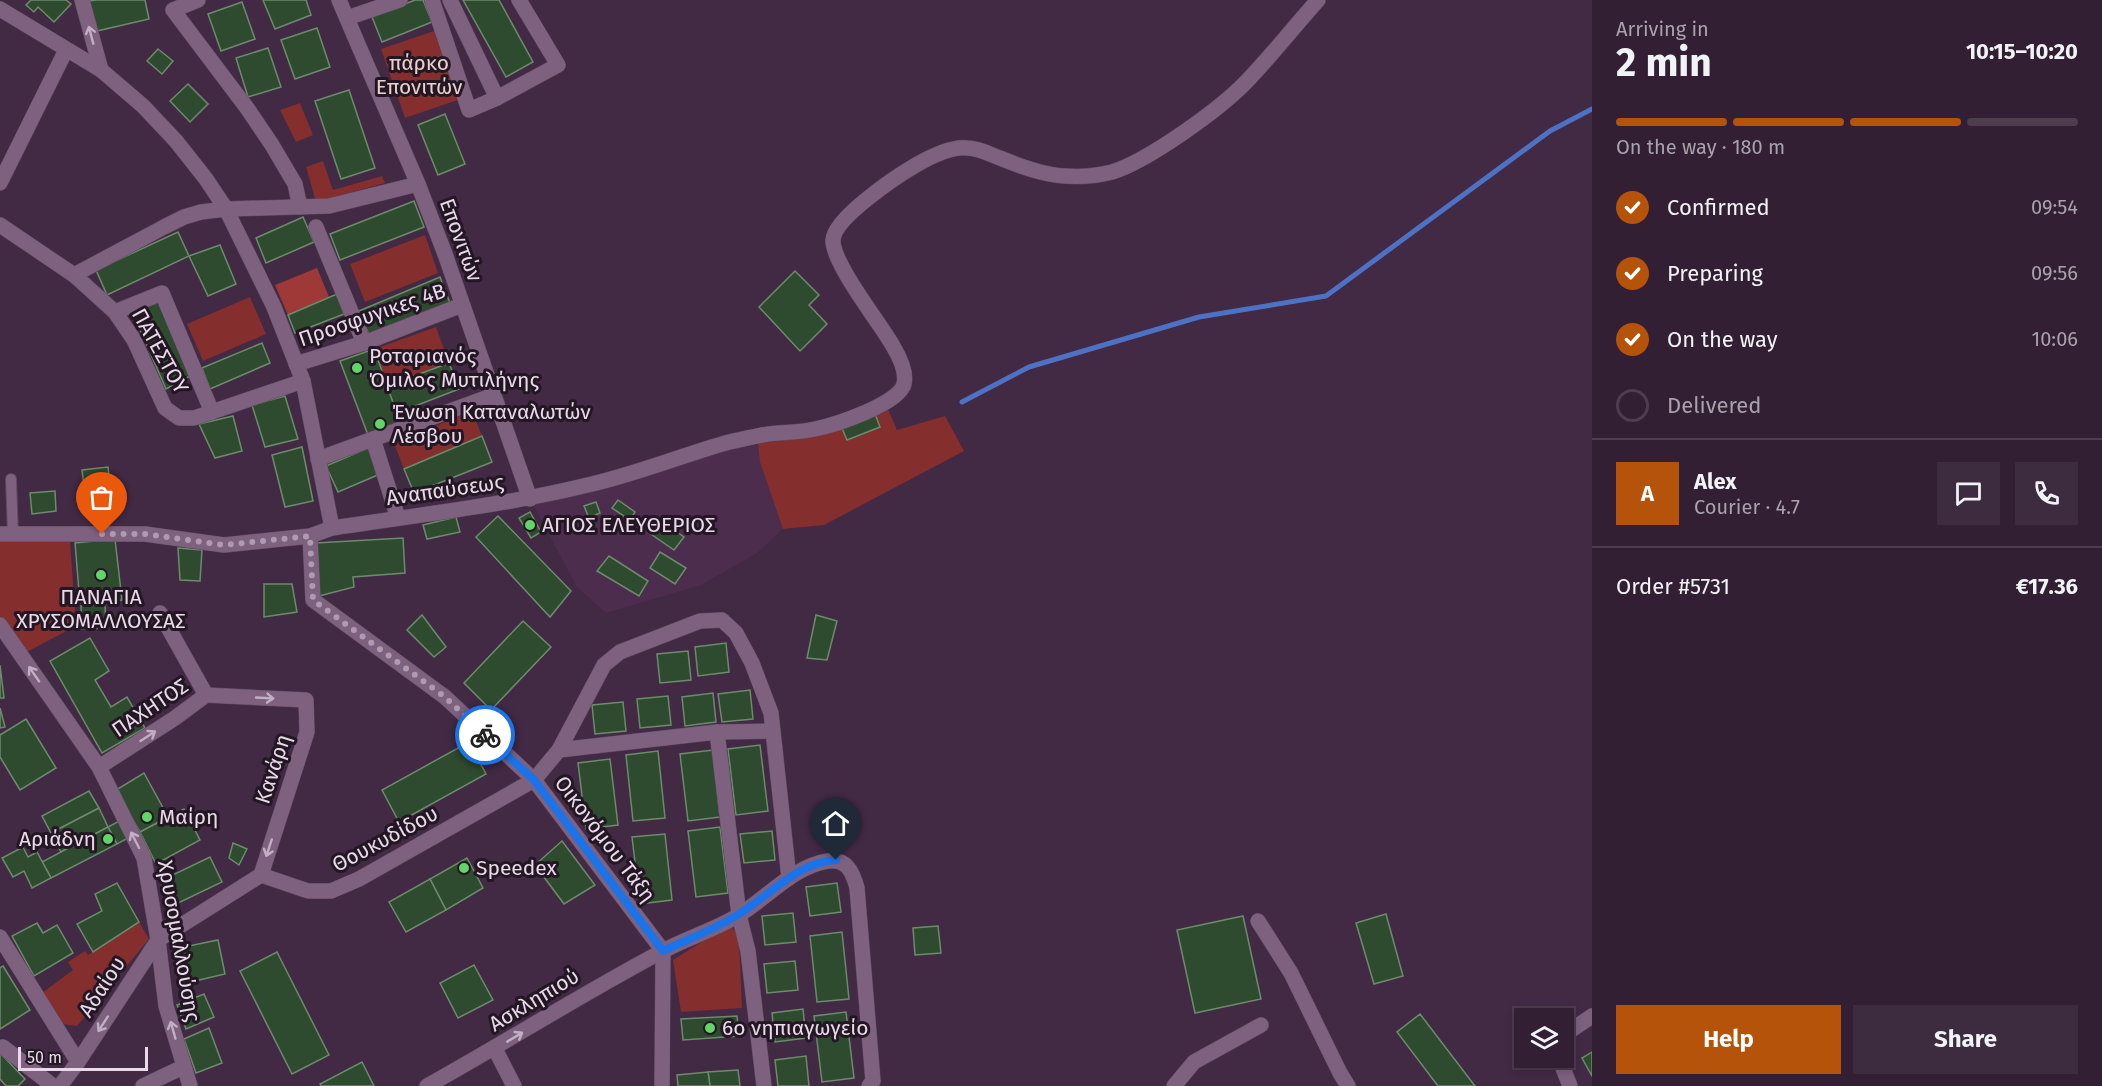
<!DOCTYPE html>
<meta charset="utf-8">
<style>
body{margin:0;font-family:"Fira Sans",sans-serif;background:#3d2c3f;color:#f1f3f6;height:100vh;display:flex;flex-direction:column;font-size:22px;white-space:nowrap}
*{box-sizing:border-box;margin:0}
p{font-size:20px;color:#a8a2ac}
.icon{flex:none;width:33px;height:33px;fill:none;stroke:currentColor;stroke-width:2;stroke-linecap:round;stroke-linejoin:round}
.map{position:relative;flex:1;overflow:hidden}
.details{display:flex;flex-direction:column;background:#321f33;width:510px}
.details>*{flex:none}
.buttons{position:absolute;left:1514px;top:1008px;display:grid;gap:12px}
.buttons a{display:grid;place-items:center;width:60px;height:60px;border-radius:0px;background:#321f33;box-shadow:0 3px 9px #0003,0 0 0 2px #4d3d4e;font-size:30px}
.scale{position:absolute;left:18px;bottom:15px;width:130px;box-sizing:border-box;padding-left:6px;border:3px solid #e9d9ea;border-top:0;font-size:16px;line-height:21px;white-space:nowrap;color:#e9d9ea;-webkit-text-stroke:4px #221723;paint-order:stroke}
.pin{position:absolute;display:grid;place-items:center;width:51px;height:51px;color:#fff;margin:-62px -26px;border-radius:50% 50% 50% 0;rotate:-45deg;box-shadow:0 0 6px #0007}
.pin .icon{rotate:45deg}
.courier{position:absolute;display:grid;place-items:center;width:60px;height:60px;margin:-30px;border:4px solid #1a73e8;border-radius:50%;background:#fff;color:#222;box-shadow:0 2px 8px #0007}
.summary em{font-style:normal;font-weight:700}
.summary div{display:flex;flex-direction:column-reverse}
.summary{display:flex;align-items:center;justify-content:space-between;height:102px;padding:0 24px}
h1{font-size:39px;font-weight:700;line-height:45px}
.bar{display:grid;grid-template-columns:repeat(4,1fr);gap:9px 6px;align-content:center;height:72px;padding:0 24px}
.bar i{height:8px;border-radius:4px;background:#4d3d4e}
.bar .current{background:#b45309}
.bar p{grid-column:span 4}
.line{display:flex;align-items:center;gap:15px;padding:0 24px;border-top:2px solid #4d3d4e}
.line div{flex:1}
.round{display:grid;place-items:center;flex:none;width:63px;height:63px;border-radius:0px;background:#3d2c3f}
ol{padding:0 24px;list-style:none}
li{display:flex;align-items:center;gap:18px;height:66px}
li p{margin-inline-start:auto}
li .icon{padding:6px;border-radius:50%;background:#b45309;color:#fff;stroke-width:4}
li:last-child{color:#a8a2ac}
li i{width:33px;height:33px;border:3px solid #4d3d4e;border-radius:50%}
.button{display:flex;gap:12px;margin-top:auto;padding:12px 24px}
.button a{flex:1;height:69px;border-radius:0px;background:#b45309;color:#fff;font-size:24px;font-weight:700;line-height:69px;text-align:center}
.button a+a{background:#3d2c3f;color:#f1f3f6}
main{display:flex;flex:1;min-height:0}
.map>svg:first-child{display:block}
.built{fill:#4c2d4e}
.green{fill:#842e2d}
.forest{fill:#9e3937}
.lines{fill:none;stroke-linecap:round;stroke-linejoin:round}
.stream{stroke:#4d72c4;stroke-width:5}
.building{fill:#2f4b2f;stroke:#6c8b6c;stroke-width:1.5}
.lane-casing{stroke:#5e4860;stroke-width:12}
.street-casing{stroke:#5e4860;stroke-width:16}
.lane{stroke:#7d617f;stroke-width:10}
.street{stroke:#7d617f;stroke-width:15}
.oneway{stroke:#c3afc5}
.done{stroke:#af9bb0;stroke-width:6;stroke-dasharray:0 10.8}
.route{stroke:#1a73e8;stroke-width:8}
.poi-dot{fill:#63d468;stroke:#221723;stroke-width:2}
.labels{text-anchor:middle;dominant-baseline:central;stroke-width:6;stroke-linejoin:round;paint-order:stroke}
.park-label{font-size:21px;fill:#edd0cd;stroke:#221723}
.street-label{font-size:21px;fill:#e9d9ea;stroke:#221723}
.poi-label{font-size:21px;fill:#e9d9ea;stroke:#221723;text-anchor:start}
</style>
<main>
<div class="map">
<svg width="1592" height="1086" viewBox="0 0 1592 1086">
<rect width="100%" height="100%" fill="#422944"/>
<!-- built -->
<path class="built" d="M 758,442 L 783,529 L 757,553 L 701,585 L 606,613 L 577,587 L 530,499 Z"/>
<!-- green -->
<g class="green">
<path d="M 434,31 L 458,100 L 405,118 L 381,49 Z"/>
<path d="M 300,103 L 313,135 L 296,142 L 280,110 Z"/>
<path d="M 323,161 L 333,190 L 382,176 L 385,183 L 316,202 L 306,167 Z"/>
<path d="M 425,235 L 438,273 L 365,302 L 350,264 Z"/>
<path d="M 250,297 L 266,334 L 203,361 L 187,324 Z"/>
<path d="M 436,327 L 449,363 L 387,386 L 374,349 Z"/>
<path d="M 885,402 L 897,430 L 945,416 L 964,451 L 824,525 L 783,529 L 760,462 L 758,442 Z"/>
<path d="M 472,411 L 482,436 L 404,469 L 394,443 Z"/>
<path d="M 0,539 L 70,540 L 76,626 L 23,654 L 0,617 Z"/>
<path d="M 139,922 L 149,939 L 77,1026 L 61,1024 L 42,993 L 73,970 L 68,962 L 85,951 L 88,955 Z"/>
<path d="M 730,924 L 739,938 L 742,1008 L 681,1012 L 673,960 Z"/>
</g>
<!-- forest -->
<path class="forest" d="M 317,268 L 329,297 L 288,315 L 275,285 Z"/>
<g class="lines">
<!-- stream -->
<path class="stream" d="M 962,402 L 1029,367 L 1199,317 L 1326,296 L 1550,131 L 1592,109"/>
</g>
<!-- building -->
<g class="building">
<path d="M 31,0 L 66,0 L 71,4 L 54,22 L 38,7 L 34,12 L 26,5 Z"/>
<path d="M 96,0 L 145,0 L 149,19 L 97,31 L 89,1 Z"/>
<path d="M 263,0 L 306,0 L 311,15 L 275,29 Z"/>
<path d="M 415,0 L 423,0 L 432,22 L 382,42 L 372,17 Z"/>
<path d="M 463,0 L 499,0 L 533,62 L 506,77 Z"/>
<path d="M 242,2 L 255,39 L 221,51 L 208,14 Z"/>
<path d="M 317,28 L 330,67 L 295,79 L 281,40 Z"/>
<path d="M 268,48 L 281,87 L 248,97 L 236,58 Z"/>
<path d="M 158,49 L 173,61 L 162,74 L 147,61 Z"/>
<path d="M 188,84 L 208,104 L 190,122 L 170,101 Z"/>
<path d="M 349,90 L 375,168 L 341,179 L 315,101 Z"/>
<path d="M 445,114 L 465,164 L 438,175 L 418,125 Z"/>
<path d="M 414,201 L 424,227 L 340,260 L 330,234 Z"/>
<path d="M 303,217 L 314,242 L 266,263 L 256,238 Z"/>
<path d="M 178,232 L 189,256 L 107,295 L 96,270 Z"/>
<path d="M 220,245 L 236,284 L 208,296 L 189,256 Z"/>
<path d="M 795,271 L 819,295 L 809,305 L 827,324 L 800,351 L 759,307 Z"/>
<path d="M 440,277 L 450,303 L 369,335 L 359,311 Z"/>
<path d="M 337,294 L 344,314 L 295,333 L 288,315 Z"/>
<path d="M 158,298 L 192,375 L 166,389 L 131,309 Z"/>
<path d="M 262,343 L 270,363 L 210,389 L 202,368 Z"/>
<path d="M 374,349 L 401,423 L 368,435 L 340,361 Z"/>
<path d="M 449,363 L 459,389 L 397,413 L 387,386 Z"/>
<path d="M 285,396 L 298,439 L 265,447 L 252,405 Z"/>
<path d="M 875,414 L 880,427 L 847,440 L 841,426 Z"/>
<path d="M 233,416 L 242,451 L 215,458 L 199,424 Z"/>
<path d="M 482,436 L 492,462 L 414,493 L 404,469 Z"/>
<path d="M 302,447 L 313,501 L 285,507 L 272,455 Z"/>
<path d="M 368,448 L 380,474 L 338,492 L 326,466 Z"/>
<path d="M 108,467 L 112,507 L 87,510 L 82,470 Z"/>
<path d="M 55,491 L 56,511 L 32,514 L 30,493 Z"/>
<path d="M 618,500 L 635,512 L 630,520 L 612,508 Z"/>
<path d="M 596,502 L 600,513 L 589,518 L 584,506 Z"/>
<path d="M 530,512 L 541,532 L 531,538 L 519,518 Z"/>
<path d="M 498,516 L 571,591 L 550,617 L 476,537 Z"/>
<path d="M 456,517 L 460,532 L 427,539 L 423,525 Z"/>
<path d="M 656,518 L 684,537 L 674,550 L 648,532 Z"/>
<path d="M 403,538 L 405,573 L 353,577 L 354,587 L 319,596 L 316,543 Z"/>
<path d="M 115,539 L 122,600 L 80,603 L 75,543 Z"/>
<path d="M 178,548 L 202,550 L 200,581 L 180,580 Z"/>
<path d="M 660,552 L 686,568 L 675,584 L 650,568 Z"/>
<path d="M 609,556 L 648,581 L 639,596 L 597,571 Z"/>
<path d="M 264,584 L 292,584 L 297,612 L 264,617 Z"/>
<path d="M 105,605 L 106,628 L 82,629 L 81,606 Z"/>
<path d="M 422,615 L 446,647 L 434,657 L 407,630 Z"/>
<path d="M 816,615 L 837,621 L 827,660 L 807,658 Z"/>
<path d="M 523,621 L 551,647 L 491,710 L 464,683 Z"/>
<path d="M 90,638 L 109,671 L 95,680 L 111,707 L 127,697 L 145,728 L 102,753 L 50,661 Z"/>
<path d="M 726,643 L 729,672 L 698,676 L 695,647 Z"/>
<path d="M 688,651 L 691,680 L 660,683 L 657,654 Z"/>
<path d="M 0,665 L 4,698 L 0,698 Z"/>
<path d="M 750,690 L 753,719 L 722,722 L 718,694 Z"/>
<path d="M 713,693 L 716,722 L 685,726 L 682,697 Z"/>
<path d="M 668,696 L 671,725 L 640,728 L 637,699 Z"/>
<path d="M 623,702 L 626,731 L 595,734 L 592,705 Z"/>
<path d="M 0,708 L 5,727 L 0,728 Z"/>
<path d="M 26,719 L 56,768 L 20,790 L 0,757 L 0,735 Z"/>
<path d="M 469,742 L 486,774 L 399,822 L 382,790 Z"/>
<path d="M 760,745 L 768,811 L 736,815 L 728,749 Z"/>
<path d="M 713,750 L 720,817 L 688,821 L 680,754 Z"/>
<path d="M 658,751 L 665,818 L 633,821 L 626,755 Z"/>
<path d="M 610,759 L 618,825 L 586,829 L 578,763 Z"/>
<path d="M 144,773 L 168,817 L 140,832 L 116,790 Z"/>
<path d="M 89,791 L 99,808 L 51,833 L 42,816 Z"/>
<path d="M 99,808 L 108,827 L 61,852 L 51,833 Z"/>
<path d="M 184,809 L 200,840 L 156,864 L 140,832 Z"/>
<path d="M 123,819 L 132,836 L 117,844 L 108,827 Z"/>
<path d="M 108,827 L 117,844 L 51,878 L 42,862 Z"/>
<path d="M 720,827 L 728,893 L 696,897 L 688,831 Z"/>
<path d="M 772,831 L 775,860 L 744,863 L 740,834 Z"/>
<path d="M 665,834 L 672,900 L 640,904 L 632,837 Z"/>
<path d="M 562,841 L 595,885 L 564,904 L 535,865 Z"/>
<path d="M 233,843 L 247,849 L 239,865 L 229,858 Z"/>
<path d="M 23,847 L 28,857 L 37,852 L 51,878 L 32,888 L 24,871 L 13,877 L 2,858 Z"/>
<path d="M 210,857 L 222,882 L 172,906 L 160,881 Z"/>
<path d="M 467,858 L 483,888 L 446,910 L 430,879 Z"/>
<path d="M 430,879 L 446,910 L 406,932 L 389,902 Z"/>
<path d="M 117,883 L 139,922 L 93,952 L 77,924 L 102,911 L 95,894 Z"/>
<path d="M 837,883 L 841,912 L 810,916 L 806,887 Z"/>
<path d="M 793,913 L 796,942 L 765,945 L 762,916 Z"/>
<path d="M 1386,914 L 1403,976 L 1374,984 L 1356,923 Z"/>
<path d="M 1243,916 L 1261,999 L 1195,1013 L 1177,930 Z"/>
<path d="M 37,923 L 43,933 L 57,925 L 73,953 L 34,976 L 12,936 Z"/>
<path d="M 938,926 L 941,953 L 915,955 L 913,928 Z"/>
<path d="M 842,932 L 849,999 L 817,1002 L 810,936 Z"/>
<path d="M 218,940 L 225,974 L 182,984 L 174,949 Z"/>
<path d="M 277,952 L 329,1055 L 292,1074 L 240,971 Z"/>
<path d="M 795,961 L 798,990 L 767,993 L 764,964 Z"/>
<path d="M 474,965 L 493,1000 L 458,1018 L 440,983 Z"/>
<path d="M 3,966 L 30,1010 L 0,1029 L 0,968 Z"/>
<path d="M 204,994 L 214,1017 L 186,1029 L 177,1005 Z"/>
<path d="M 803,1009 L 806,1038 L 775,1042 L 772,1013 Z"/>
<path d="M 846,1012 L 854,1078 L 822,1082 L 814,1016 Z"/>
<path d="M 1420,1014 L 1475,1086 L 1438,1086 L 1397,1032 Z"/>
<path d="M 737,1016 L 739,1036 L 683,1040 L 681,1019 Z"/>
<path d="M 209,1028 L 222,1063 L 196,1073 L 184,1039 Z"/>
<path d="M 1592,1052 L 1592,1076 L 1582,1058 Z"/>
<path d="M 0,1053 L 25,1079 L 18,1086 L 6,1086 L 0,1079 Z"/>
<path d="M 806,1056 L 809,1086 L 778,1086 L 775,1060 Z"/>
<path d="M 362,1062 L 374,1086 L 321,1086 L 320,1084 Z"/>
<path d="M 738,1070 L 740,1086 L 710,1086 L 708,1072 Z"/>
<path d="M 708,1072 L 710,1086 L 678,1086 L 677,1075 Z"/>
</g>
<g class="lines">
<!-- lane casing -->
<g class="lane-casing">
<path id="lane" d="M 11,479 L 13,535"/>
</g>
<!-- street casing -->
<g class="street-casing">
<g id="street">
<path d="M 82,0 L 101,70"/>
<path d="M 198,0 L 173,10 L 247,108 L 272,145 L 295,184 L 300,207"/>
<path d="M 339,0 L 418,184 L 445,254 L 530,499"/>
<path d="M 432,0 L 469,110 L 497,98"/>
<path d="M 450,0 L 497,98 L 558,65 L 519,0"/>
<path d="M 0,9 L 101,70 L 143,106 L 176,141 L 206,179 L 226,209 L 274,307 L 303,381 L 332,528"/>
<path d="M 347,18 L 400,0"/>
<path d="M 0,183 L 66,50"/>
<path d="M 0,225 L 74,275 L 115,312 L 134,340 L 165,408 L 179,418 L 194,418 L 303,381"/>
<path d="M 316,227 L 364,343"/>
<path d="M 74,275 L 164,227 L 184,217 L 201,212 L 226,209 L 329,206 L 418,184"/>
<path d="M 115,312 L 162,293 L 212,412"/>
<path d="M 296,364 L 364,343 L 462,305"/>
<path d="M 373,439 L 398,518"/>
<path d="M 318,459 L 494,395"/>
<path d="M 0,534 L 145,534 L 224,545 L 310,536 L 332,528 C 419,515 507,505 592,484 C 639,473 683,455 729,442 C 739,440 751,437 762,435 C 779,432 798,433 815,429 C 835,425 899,404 904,384 C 907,371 899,356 893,346 C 880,323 832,263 833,240 C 834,218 897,176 916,165 C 930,157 951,146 967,148 C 979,148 989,154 1000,158 C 1020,166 1043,175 1065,176 C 1080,177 1097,176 1112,172 C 1148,161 1220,109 1246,82 C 1271,56 1294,27 1318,0"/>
<path d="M 310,536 L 313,600 L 445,697 L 534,780 L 663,951 L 662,1086"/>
<path d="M 160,613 L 206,695"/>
<path d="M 0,625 L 99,767 L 144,858 L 158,940 L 166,1006 L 190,1086"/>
<path d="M 206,695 L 306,700 L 307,732 L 261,875"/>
<path d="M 717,732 L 772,731"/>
<path d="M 99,767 L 175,718 L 206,695"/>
<path d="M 1258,921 L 1291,973 L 1340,1073 L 1348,1086"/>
<path d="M 0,937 L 78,1062"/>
<path d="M 1563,1041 L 1567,1033 L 1592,1016"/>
<path d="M 3,1047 L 53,1086"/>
<path d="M 495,1049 L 514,1086"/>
<path d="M 1559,1058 L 1570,1086"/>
<path d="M 60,1086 L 78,1062 L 158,940 L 261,875 L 308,891 L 331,891 L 359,879 L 534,780 L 559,750"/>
<path d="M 143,1086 L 183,1067"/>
<path d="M 427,1086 C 506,1042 582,994 661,952 C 686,938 715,930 739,915 C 768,897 794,866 828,861 C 847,858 853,873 857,888 L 873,1081 L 869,1086"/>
<path d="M 764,1086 L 748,951 L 739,915 L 717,732 L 559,750 L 604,665 L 620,652 L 700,621 L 722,620 L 736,633 L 752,663 L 771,713 L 789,878"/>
<path d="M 1174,1086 L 1194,1062 L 1261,1025"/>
</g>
</g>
<!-- lane -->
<use href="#lane" class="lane"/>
<!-- street -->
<use href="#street" class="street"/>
</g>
<!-- one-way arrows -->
<defs><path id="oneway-shaft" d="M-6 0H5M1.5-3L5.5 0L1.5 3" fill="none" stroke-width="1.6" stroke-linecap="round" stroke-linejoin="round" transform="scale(1.5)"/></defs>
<g class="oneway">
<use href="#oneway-shaft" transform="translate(91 35) rotate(-105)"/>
<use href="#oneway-shaft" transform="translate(34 674) rotate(-125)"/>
<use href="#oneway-shaft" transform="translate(265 698) rotate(3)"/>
<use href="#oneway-shaft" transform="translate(148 736) rotate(-33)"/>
<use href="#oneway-shaft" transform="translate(135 840) rotate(-117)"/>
<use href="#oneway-shaft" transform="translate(269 848) rotate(108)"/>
<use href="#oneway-shaft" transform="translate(103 1024) rotate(123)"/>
<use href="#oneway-shaft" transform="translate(173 1030) rotate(-106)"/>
<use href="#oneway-shaft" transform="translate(515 1037) rotate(-31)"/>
</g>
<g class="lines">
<!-- done -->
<path class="done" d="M 102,534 L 145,534 L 224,545 L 310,536 L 313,600 L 445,697 L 485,735"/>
<!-- route -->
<path class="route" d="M 485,735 L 534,780 L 663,951 C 688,939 716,929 739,914 C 770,895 798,862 836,860"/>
</g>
<!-- markers -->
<g class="poi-dot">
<circle cx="357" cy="368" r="6"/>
<circle cx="380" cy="424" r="6"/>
<circle cx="530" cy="525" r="6"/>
<circle cx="101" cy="575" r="6"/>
<circle cx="147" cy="817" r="6"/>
<circle cx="108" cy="839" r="6"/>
<circle cx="464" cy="868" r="6"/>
<circle cx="710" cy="1028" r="6"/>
</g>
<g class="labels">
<!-- park labels -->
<g class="park-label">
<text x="419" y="63">πάρκο<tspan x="419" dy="24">Επονιτών</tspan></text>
</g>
<!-- street labels -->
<g class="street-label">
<text transform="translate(461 240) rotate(70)">Επονιτών</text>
<text transform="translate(372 315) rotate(-19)">Προσφυγικες 4Β</text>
<text transform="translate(160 351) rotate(61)">ΠΑΤΕΣΤΟΥ</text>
<text transform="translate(445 490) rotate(-8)">Αναπαύσεως</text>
<text transform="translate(150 708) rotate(-34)">ΠΑΧΗΤΟΣ</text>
<text transform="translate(273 769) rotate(-72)">Κανάρη</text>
<text transform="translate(385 839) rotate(-28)">Θουκυδίδου</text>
<text transform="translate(605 839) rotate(53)">Οικονόμου Τάξη</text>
<text transform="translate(179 941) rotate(80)">Χρυσομαλλούσης</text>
<text transform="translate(102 987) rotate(-57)">Αδαίου</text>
<text transform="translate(534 1000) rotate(-31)">Ασκληπιού</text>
</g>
<!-- poi labels -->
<g class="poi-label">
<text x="369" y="356">Ροταριανός<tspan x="369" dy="24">Όμιλος Μυτιλήνης</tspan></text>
<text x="392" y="412">Ένωση Καταναλωτών<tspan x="392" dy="24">Λέσβου</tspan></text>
<text x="542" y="525">ΑΓΙΟΣ ΕΛΕΥΘΕΡΙΟΣ</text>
<text x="101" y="597" text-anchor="middle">ΠΑΝΑΓΙΑ<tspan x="101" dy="24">ΧΡΥΣΟΜΑΛΛΟΥΣΑΣ</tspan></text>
<text x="159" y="817">Μαίρη</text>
<text x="96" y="839" text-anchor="end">Αριάδνη</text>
<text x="476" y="868">Speedex</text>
<text x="722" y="1028">6ο νηπιαγωγείο</text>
</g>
</g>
</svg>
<div class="buttons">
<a><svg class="icon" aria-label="layers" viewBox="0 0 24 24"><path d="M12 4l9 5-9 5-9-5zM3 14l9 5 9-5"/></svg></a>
</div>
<div class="scale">50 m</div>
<div class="pin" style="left:102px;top:534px;background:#ea580c"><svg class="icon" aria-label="bag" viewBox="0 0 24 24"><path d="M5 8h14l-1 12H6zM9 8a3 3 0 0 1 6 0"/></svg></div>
<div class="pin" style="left:836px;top:860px;background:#1f2937"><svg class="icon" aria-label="home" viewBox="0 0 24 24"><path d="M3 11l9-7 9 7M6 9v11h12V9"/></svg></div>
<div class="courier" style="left:485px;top:735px"><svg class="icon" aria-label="bike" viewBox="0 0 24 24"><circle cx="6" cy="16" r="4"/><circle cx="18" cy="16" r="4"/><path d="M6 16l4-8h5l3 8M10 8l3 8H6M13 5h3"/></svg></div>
</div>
<section class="details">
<div class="summary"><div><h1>2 min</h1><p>Arriving in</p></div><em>10:15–10:20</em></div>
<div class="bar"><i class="current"></i><i class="current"></i><i class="current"></i><i></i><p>On the way · 180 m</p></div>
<ol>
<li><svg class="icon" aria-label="check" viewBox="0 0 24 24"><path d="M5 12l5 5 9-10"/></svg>Confirmed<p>09:54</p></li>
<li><svg class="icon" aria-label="check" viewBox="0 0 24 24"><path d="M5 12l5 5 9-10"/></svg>Preparing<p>09:56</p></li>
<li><svg class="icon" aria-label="check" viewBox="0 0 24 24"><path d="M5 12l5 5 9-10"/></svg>On the way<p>10:06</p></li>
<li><i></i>Delivered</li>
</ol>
<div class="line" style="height:108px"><b class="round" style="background:#b45309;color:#fff">A</b><div><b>Alex</b><p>Courier · 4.7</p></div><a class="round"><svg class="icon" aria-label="chat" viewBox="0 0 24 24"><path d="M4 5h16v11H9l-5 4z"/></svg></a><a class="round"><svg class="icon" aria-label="phone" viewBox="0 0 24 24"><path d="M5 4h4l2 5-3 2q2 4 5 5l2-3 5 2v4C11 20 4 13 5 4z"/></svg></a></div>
<div class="line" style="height:78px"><div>Order #5731</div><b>€17.36</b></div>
<div class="button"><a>Help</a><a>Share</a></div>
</section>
</main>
